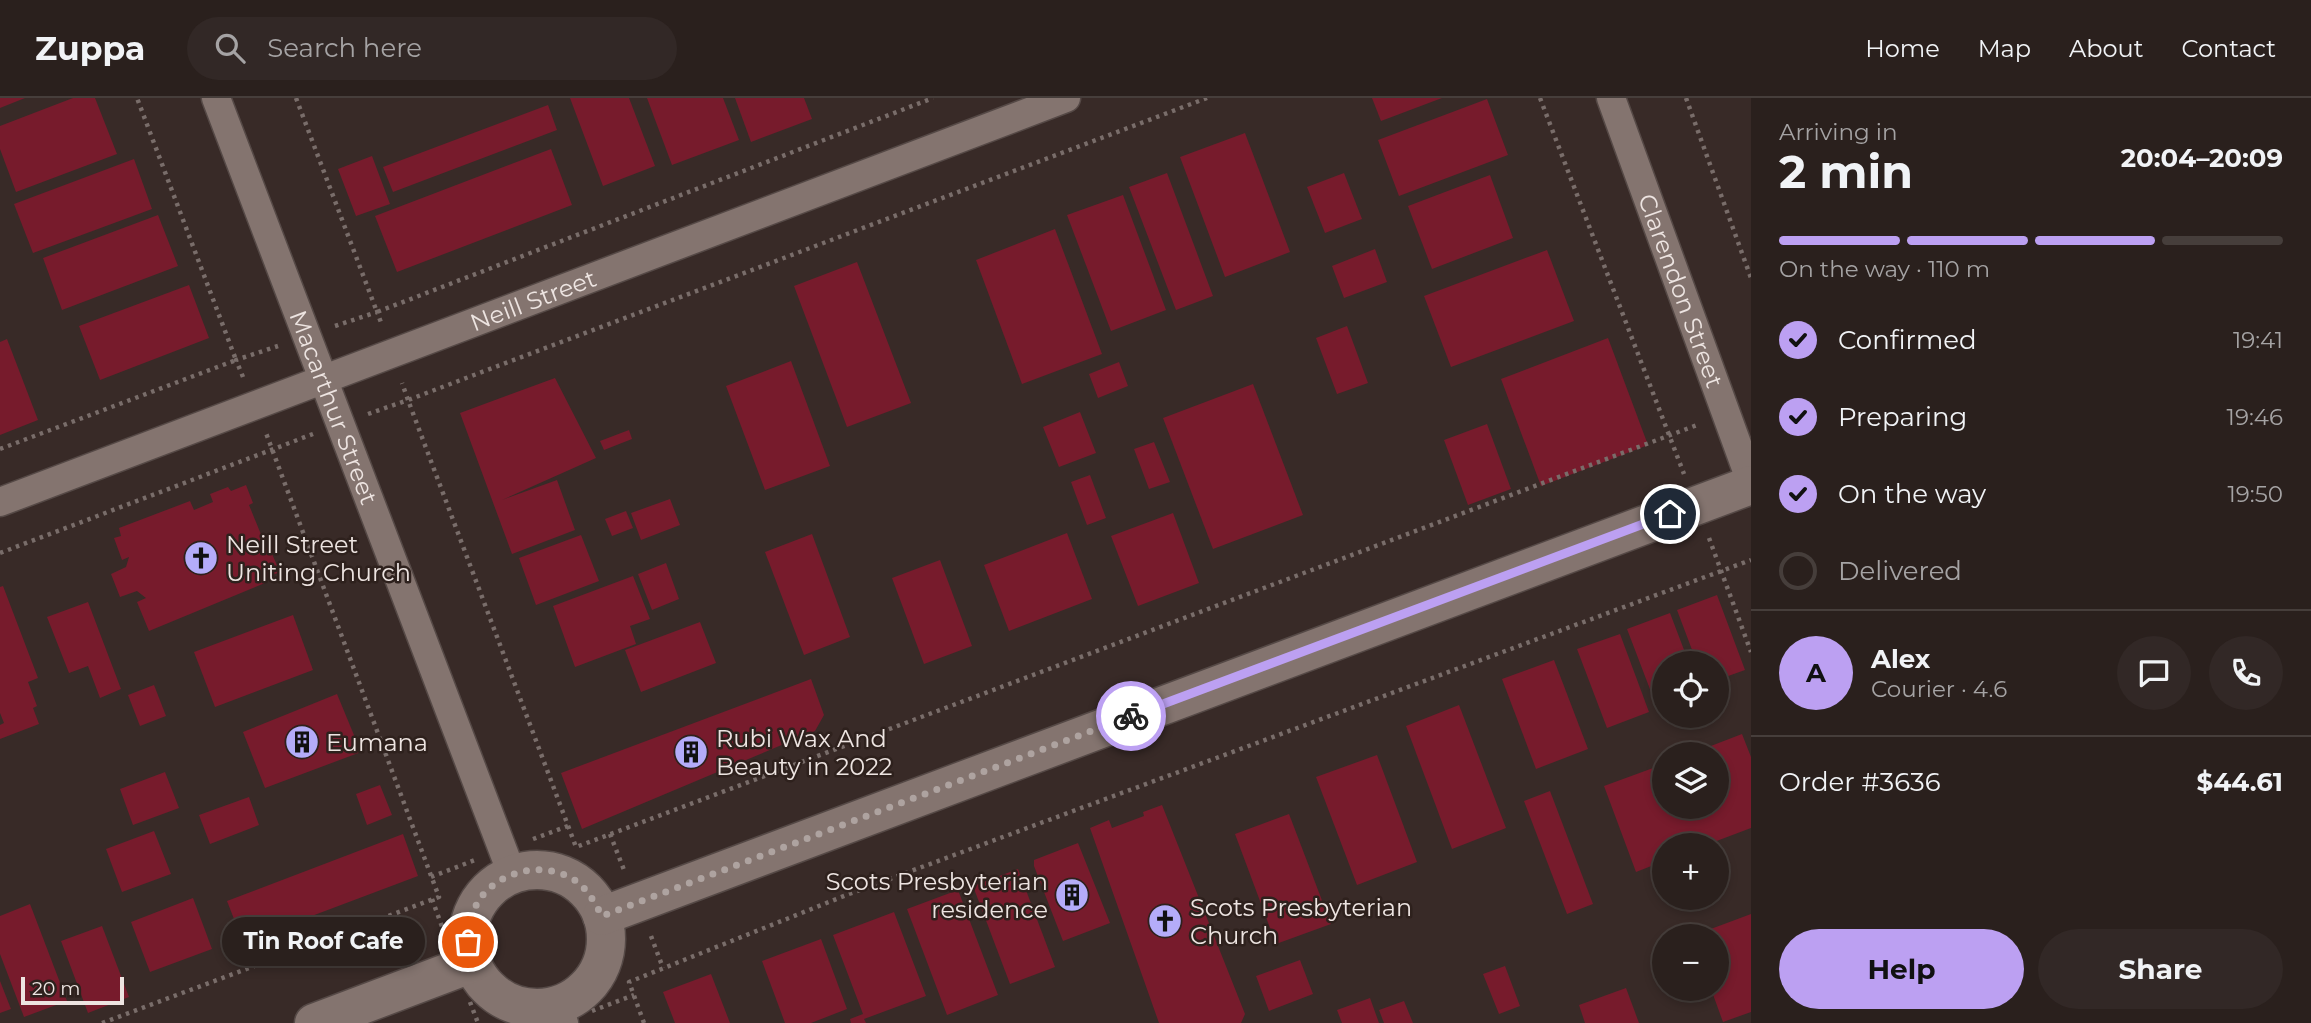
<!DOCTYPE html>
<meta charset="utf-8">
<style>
body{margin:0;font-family:Montserrat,sans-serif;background:#322826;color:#f1f3f6;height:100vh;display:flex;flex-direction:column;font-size:26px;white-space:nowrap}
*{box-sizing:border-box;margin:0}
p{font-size:23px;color:#a5a3a4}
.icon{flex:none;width:38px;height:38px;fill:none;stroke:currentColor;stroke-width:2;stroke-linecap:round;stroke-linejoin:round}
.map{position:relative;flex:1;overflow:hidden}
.sheet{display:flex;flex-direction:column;background:#2a201d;width:560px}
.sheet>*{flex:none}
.tools{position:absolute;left:1652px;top:553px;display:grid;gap:14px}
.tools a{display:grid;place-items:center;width:77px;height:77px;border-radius:50%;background:#2a201d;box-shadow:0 4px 10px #0003,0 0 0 2px #463e3b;font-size:35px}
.scale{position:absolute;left:21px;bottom:18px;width:103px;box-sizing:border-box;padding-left:7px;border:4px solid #ede4e1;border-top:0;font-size:19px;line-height:24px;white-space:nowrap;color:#ede4e1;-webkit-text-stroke:5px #2e211d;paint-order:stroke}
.pin{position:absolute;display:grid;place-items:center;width:60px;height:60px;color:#fff;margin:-30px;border:4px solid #fff;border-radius:50%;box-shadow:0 2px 7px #0007}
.courier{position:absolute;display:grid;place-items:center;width:70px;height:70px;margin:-35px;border:5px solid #bca0f2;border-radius:50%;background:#fff;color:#222;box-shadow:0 2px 9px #0007}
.bubble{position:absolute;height:49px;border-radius:24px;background:#2a201d;box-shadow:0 4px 10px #0003,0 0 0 2px #463e3b;font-size:23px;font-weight:700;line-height:49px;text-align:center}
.overview em{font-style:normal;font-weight:700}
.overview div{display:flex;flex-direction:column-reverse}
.overview{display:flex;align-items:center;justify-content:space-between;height:119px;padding:0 28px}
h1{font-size:46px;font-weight:700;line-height:52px}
.bar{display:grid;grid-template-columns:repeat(4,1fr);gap:10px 7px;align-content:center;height:84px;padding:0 28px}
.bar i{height:9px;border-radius:5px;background:#463e3b}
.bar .active{background:#bca0f2}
.bar p{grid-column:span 4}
.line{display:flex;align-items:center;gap:18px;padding:0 28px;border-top:2px solid #463e3b}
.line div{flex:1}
.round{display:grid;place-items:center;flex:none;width:74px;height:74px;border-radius:37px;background:#322826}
ol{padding:0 28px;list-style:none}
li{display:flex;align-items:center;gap:21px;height:77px}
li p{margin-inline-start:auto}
li .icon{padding:7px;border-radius:50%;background:#bca0f2;color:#111;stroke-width:4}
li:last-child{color:#a5a3a4}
li i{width:38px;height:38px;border:4px solid #463e3b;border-radius:50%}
.button{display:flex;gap:14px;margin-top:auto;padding:14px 28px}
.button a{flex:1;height:80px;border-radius:42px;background:#bca0f2;color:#111;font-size:28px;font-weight:700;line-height:80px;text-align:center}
.button a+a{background:#322826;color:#f1f3f6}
header{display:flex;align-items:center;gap:42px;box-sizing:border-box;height:98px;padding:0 35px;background:#2a201d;border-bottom:2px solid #463e3b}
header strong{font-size:33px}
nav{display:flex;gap:38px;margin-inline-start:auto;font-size:24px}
.search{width:490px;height:63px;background:#322826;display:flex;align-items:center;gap:18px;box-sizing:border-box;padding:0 24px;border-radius:38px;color:#a5a3a4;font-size:26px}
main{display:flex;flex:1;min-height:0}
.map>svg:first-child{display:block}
.building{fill:#771b2c}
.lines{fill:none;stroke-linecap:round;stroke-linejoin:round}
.street-casing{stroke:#554946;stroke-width:31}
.secondary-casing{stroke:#554946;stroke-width:41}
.path{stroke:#796d6a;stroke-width:4.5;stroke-dasharray:3.5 5;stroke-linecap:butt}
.street{stroke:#84746f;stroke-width:28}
.secondary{stroke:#84746f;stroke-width:38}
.done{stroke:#aea3a0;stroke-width:7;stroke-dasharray:0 12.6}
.route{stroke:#bca0f2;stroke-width:9}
.labels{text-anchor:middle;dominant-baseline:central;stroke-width:5;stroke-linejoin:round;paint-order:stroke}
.street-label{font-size:24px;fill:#ede4e1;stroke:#2e211d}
.poi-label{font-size:24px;fill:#ede4e1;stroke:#2e211d;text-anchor:start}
</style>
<header>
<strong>Zuppa</strong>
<div class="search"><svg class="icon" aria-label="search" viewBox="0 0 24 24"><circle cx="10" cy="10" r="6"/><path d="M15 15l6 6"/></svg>Search here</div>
<nav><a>Home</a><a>Map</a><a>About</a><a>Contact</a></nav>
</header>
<main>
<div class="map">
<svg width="1751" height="925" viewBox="0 0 1751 925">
<rect width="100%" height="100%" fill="#382a27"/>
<!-- building -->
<g class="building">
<path d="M 0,0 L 25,0 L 0,10 Z"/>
<path d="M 73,0 L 95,0 L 117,56 L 16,94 L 0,51 L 0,28 Z"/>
<path d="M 570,0 L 629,0 L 655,68 L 603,88 Z"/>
<path d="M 647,0 L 723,0 L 739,42 L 672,67 Z"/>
<path d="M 735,0 L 804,0 L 812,21 L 751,44 Z"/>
<path d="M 1372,0 L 1442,0 L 1381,23 Z"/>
<path d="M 1487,1 L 1508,57 L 1399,98 L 1378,42 Z"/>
<path d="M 548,7 L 557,32 L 393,94 L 383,69 Z"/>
<path d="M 1245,35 L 1290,154 L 1225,179 L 1180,59 Z"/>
<path d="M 551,51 L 572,107 L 397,174 L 375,118 Z"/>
<path d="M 372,58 L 390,106 L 356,118 L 338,71 Z"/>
<path d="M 134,61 L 152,111 L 33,155 L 14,106 Z"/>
<path d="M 1167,75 L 1213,198 L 1176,212 L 1129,89 Z"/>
<path d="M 1344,75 L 1362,121 L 1325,135 L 1307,89 Z"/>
<path d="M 1490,77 L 1513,140 L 1432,171 L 1408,108 Z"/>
<path d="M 1123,97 L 1166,212 L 1111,233 L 1067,117 Z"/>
<path d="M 158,117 L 178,168 L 62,212 L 43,160 Z"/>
<path d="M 1055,131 L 1102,256 L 1022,286 L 976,162 Z"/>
<path d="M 1375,151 L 1387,184 L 1344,200 L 1332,168 Z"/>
<path d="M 1547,152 L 1574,223 L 1451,269 L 1424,198 Z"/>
<path d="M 857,164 L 911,305 L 847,329 L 794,188 Z"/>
<path d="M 189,187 L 209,240 L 100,282 L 79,228 Z"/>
<path d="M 1347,228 L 1368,285 L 1337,296 L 1316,240 Z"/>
<path d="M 1608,240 L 1648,347 L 1541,388 L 1501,281 Z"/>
<path d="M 7,241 L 38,322 L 0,337 L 0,244 Z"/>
<path d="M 791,263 L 830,368 L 765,392 L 726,288 Z"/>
<path d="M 1119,264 L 1128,288 L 1098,300 L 1089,276 Z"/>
<path d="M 555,280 L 596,360 L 502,402 L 557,382 L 575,432 L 512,456 L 460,315 Z"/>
<path d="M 1253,286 L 1303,417 L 1213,451 L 1163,320 Z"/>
<path d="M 1080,314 L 1096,355 L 1059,369 L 1043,329 Z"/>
<path d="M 1487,326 L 1511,391 L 1468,407 L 1444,342 Z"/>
<path d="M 629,332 L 632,341 L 604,352 L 600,343 Z"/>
<path d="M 1154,344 L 1170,384 L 1149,391 L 1134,351 Z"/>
<path d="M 1090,377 L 1106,420 L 1087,427 L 1071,384 Z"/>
<path d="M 246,387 L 253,405 L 249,407 L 269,456 L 272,456 L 280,474 L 263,481 L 265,485 L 149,533 L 137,504 L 146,500 L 137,493 L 120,499 L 111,476 L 126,469 L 129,459 L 122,462 L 114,440 L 121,438 L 119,430 L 190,403 L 194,412 L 213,404 L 210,396 L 228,389 L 231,393 Z"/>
<path d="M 670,401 L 680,427 L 641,442 L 631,415 Z"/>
<path d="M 626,413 L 633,430 L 612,438 L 605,421 Z"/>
<path d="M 1173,415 L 1199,485 L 1138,508 L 1111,438 Z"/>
<path d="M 1067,435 L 1092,501 L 1009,533 L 984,467 Z"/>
<path d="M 812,436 L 850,539 L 804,557 L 765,454 Z"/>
<path d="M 581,437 L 599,483 L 536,507 L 519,460 Z"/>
<path d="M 940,462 L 972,548 L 924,566 L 892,480 Z"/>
<path d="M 666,465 L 679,501 L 652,512 L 638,476 Z"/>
<path d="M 633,478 L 650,521 L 630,528 L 636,546 L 575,569 L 553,508 Z"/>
<path d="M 3,488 L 38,580 L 28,584 L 37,608 L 33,610 L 39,626 L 0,641 L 0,627 L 4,625 L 0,615 L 0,489 Z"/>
<path d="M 1717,497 L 1745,572 L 1717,582 L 1717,565 L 1697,565 L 1677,512 Z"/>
<path d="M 88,504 L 121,591 L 100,600 L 88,568 L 69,575 L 47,519 Z"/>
<path d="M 1670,515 L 1689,565 L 1664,565 L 1664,604 L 1656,607 L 1627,531 Z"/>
<path d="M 293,517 L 313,572 L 215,609 L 194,554 Z"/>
<path d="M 700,524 L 716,565 L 641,594 L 625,552 Z"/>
<path d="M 1620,536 L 1649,614 L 1607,630 L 1577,551 Z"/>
<path d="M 1554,562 L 1588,651 L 1536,671 L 1502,581 Z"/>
<path d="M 811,581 L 824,617 L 815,633 L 582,731 L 561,675 Z"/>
<path d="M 154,587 L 166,618 L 140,628 L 128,597 Z"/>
<path d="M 337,596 L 361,654 L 265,690 L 243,634 Z"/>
<path d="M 1459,607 L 1506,730 L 1452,751 L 1406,628 Z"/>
<path d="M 1742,636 L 1751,659 L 1751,730 L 1706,747 L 1664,747 L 1664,763 L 1636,774 L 1604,688 L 1664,666 L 1664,709 L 1717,709 L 1717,656 L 1690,656 Z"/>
<path d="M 1377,657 L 1417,764 L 1357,787 L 1316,679 Z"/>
<path d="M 165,674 L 179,710 L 133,727 L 120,691 Z"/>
<path d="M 380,687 L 392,717 L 367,727 L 356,696 Z"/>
<path d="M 1550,693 L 1593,806 L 1567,816 L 1524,703 Z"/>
<path d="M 249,699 L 259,727 L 210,746 L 199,717 Z"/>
<path d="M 1162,707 L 1245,916 L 1241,925 L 1159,925 L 1090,730 L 1109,722 L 1112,730 L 1144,718 L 1143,714 Z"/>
<path d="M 1289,716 L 1331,826 L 1276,846 L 1235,736 Z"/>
<path d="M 154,733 L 171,776 L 122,794 L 106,751 Z"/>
<path d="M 403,736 L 418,778 L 243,844 L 227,803 Z"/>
<path d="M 1078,745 L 1110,825 L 1063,843 L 1034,768 L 1034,762 Z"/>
<path d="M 1018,771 L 1055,869 L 1010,886 L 973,788 Z"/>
<path d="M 958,792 L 998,897 L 947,917 L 907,811 Z"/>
<path d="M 193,800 L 212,851 L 150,874 L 131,824 Z"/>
<path d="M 30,806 L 67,903 L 24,919 L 0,856 L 0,818 Z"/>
<path d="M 894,814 L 926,898 L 864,921 L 866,925 L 851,925 L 850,921 L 863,916 L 833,837 Z"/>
<path d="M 1751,816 L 1751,914 L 1723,924 L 1711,891 L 1717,891 L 1717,838 L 1692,838 Z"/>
<path d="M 102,828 L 129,899 L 88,915 L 61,843 Z"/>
<path d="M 821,841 L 847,911 L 811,925 L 785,925 L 762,863 Z"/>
<path d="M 1300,862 L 1313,896 L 1269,913 L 1256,878 Z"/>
<path d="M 1505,868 L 1520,908 L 1499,916 L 1483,876 Z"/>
<path d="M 711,876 L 730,925 L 675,925 L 663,894 Z"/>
<path d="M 0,883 L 11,911 L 0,915 Z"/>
<path d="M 1626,890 L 1639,925 L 1585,925 L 1579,907 Z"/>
<path d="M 1370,900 L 1379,925 L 1342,925 L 1337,912 Z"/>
<path d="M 1404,903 L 1413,925 L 1384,925 L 1379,912 Z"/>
</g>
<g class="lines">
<!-- street casing -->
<g class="street-casing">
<g id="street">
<path id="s1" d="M 216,0 L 512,776"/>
<path id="s2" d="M 1611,0 L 1751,384"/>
<path id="s3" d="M 0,404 L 1066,0"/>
<path d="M 557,907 L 564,925"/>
</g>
</g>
<!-- secondary casing -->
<g class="secondary-casing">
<g id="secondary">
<circle cx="537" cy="841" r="69"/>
<path d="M 602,818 L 1751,387"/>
<path d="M 314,925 L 473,865"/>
</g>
</g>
<!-- path -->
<g class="path">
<path d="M 296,0 L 377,214 L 933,0"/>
<path d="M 1207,0 L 408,302 L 576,749 L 1697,327"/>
<path d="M 1540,0 L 1684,376"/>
<path d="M 1686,0 L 1751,180"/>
<path d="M 335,228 L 377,214 L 382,227"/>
<path d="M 243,279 L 236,262 L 278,248"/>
<path d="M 368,316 L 408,302 L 402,285"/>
<path d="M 0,351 L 236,262 L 137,0"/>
<path d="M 1709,440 L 1751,554"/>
<path d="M 0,455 L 313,336"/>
<path d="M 610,736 L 624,772"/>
<path d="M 533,741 L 568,728"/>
<path d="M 431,779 L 475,762"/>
<path d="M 432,801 L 445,837"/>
<path d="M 651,838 L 663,870"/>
<path d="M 470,904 L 478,925"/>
<path d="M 592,913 L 634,897"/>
<path d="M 102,925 L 439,799 L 266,335"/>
<path d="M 644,925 L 629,884 L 849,796 L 1751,462"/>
</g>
<!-- street -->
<use href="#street" class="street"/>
<!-- secondary -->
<use href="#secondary" class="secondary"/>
</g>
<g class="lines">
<!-- done -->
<path class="done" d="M 468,844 C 470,830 471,815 479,802 C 500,772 545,762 576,783 C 588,792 595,805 602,818 L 1131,618"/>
<!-- route -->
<path class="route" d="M 1131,618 L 1670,416"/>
</g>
<!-- icons -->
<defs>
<g id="church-disc" transform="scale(1.75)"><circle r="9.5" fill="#b4acf9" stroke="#2e211d"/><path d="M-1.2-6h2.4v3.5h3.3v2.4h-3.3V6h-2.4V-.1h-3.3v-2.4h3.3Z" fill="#111"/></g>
<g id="building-disc" transform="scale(1.75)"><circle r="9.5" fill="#b4acf9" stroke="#2e211d"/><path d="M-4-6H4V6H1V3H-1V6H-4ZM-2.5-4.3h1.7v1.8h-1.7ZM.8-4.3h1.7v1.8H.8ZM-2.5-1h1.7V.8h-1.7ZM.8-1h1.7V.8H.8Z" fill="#111"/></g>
</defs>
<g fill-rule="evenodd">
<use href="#church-disc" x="201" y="460"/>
<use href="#building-disc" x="302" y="644"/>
<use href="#building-disc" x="691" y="654"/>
<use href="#building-disc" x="1072" y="797"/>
<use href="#church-disc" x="1165" y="823"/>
</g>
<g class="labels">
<!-- street labels -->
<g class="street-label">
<text stroke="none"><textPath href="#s2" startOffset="205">Clarendon Street</textPath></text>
<text stroke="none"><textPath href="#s3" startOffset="570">Neill Street</textPath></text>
<text stroke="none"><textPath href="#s1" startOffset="331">Macarthur Street</textPath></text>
</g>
<!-- poi labels -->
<g class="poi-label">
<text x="226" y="446">Neill Street<tspan x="226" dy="28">Uniting Church</tspan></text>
<text x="716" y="640">Rubi Wax And<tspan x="716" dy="28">Beauty in 2022</tspan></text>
<text x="326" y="644">Eumana</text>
<text x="1048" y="783" text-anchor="end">Scots Presbyterian<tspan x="1048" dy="28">residence</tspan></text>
<text x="1190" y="809">Scots Presbyterian<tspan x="1190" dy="28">Church</tspan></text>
</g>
</g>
</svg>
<div class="tools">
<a><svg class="icon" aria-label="locate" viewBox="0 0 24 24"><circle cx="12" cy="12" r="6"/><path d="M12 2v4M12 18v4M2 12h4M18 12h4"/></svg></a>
<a><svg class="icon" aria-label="layers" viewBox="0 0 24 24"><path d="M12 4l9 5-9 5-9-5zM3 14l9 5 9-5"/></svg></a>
<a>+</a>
<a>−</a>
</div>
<div class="scale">20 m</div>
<div class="pin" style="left:468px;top:844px;background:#ea580c"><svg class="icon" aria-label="bag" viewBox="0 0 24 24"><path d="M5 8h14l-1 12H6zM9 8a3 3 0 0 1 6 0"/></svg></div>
<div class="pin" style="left:1670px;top:416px;background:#1f2937"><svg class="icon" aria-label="home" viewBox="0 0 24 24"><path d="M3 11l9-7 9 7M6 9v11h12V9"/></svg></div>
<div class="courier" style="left:1131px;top:618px"><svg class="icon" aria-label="bike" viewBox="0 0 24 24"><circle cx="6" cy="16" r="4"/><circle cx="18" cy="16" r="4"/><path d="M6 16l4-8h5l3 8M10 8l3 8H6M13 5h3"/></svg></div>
<div class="bubble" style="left:222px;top:819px;width:203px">Tin Roof Cafe</div>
</div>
<section class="sheet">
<div class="overview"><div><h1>2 min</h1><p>Arriving in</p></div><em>20:04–20:09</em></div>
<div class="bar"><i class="active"></i><i class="active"></i><i class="active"></i><i></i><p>On the way · 110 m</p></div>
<ol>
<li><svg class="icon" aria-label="check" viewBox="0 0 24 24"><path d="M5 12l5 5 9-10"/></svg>Confirmed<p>19:41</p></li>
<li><svg class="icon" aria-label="check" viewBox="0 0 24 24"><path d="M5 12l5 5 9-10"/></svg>Preparing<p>19:46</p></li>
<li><svg class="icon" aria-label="check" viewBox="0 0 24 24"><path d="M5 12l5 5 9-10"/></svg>On the way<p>19:50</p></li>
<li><i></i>Delivered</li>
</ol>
<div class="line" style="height:126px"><b class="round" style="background:#bca0f2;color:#111">A</b><div><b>Alex</b><p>Courier · 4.6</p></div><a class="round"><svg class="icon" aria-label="chat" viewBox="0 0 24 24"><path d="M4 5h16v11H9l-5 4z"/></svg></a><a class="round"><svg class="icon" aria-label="phone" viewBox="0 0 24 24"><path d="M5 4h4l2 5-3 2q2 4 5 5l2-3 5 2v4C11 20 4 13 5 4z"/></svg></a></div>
<div class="line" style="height:91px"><div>Order #3636</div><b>$44.61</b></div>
<div class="button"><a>Help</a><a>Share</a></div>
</section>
</main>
